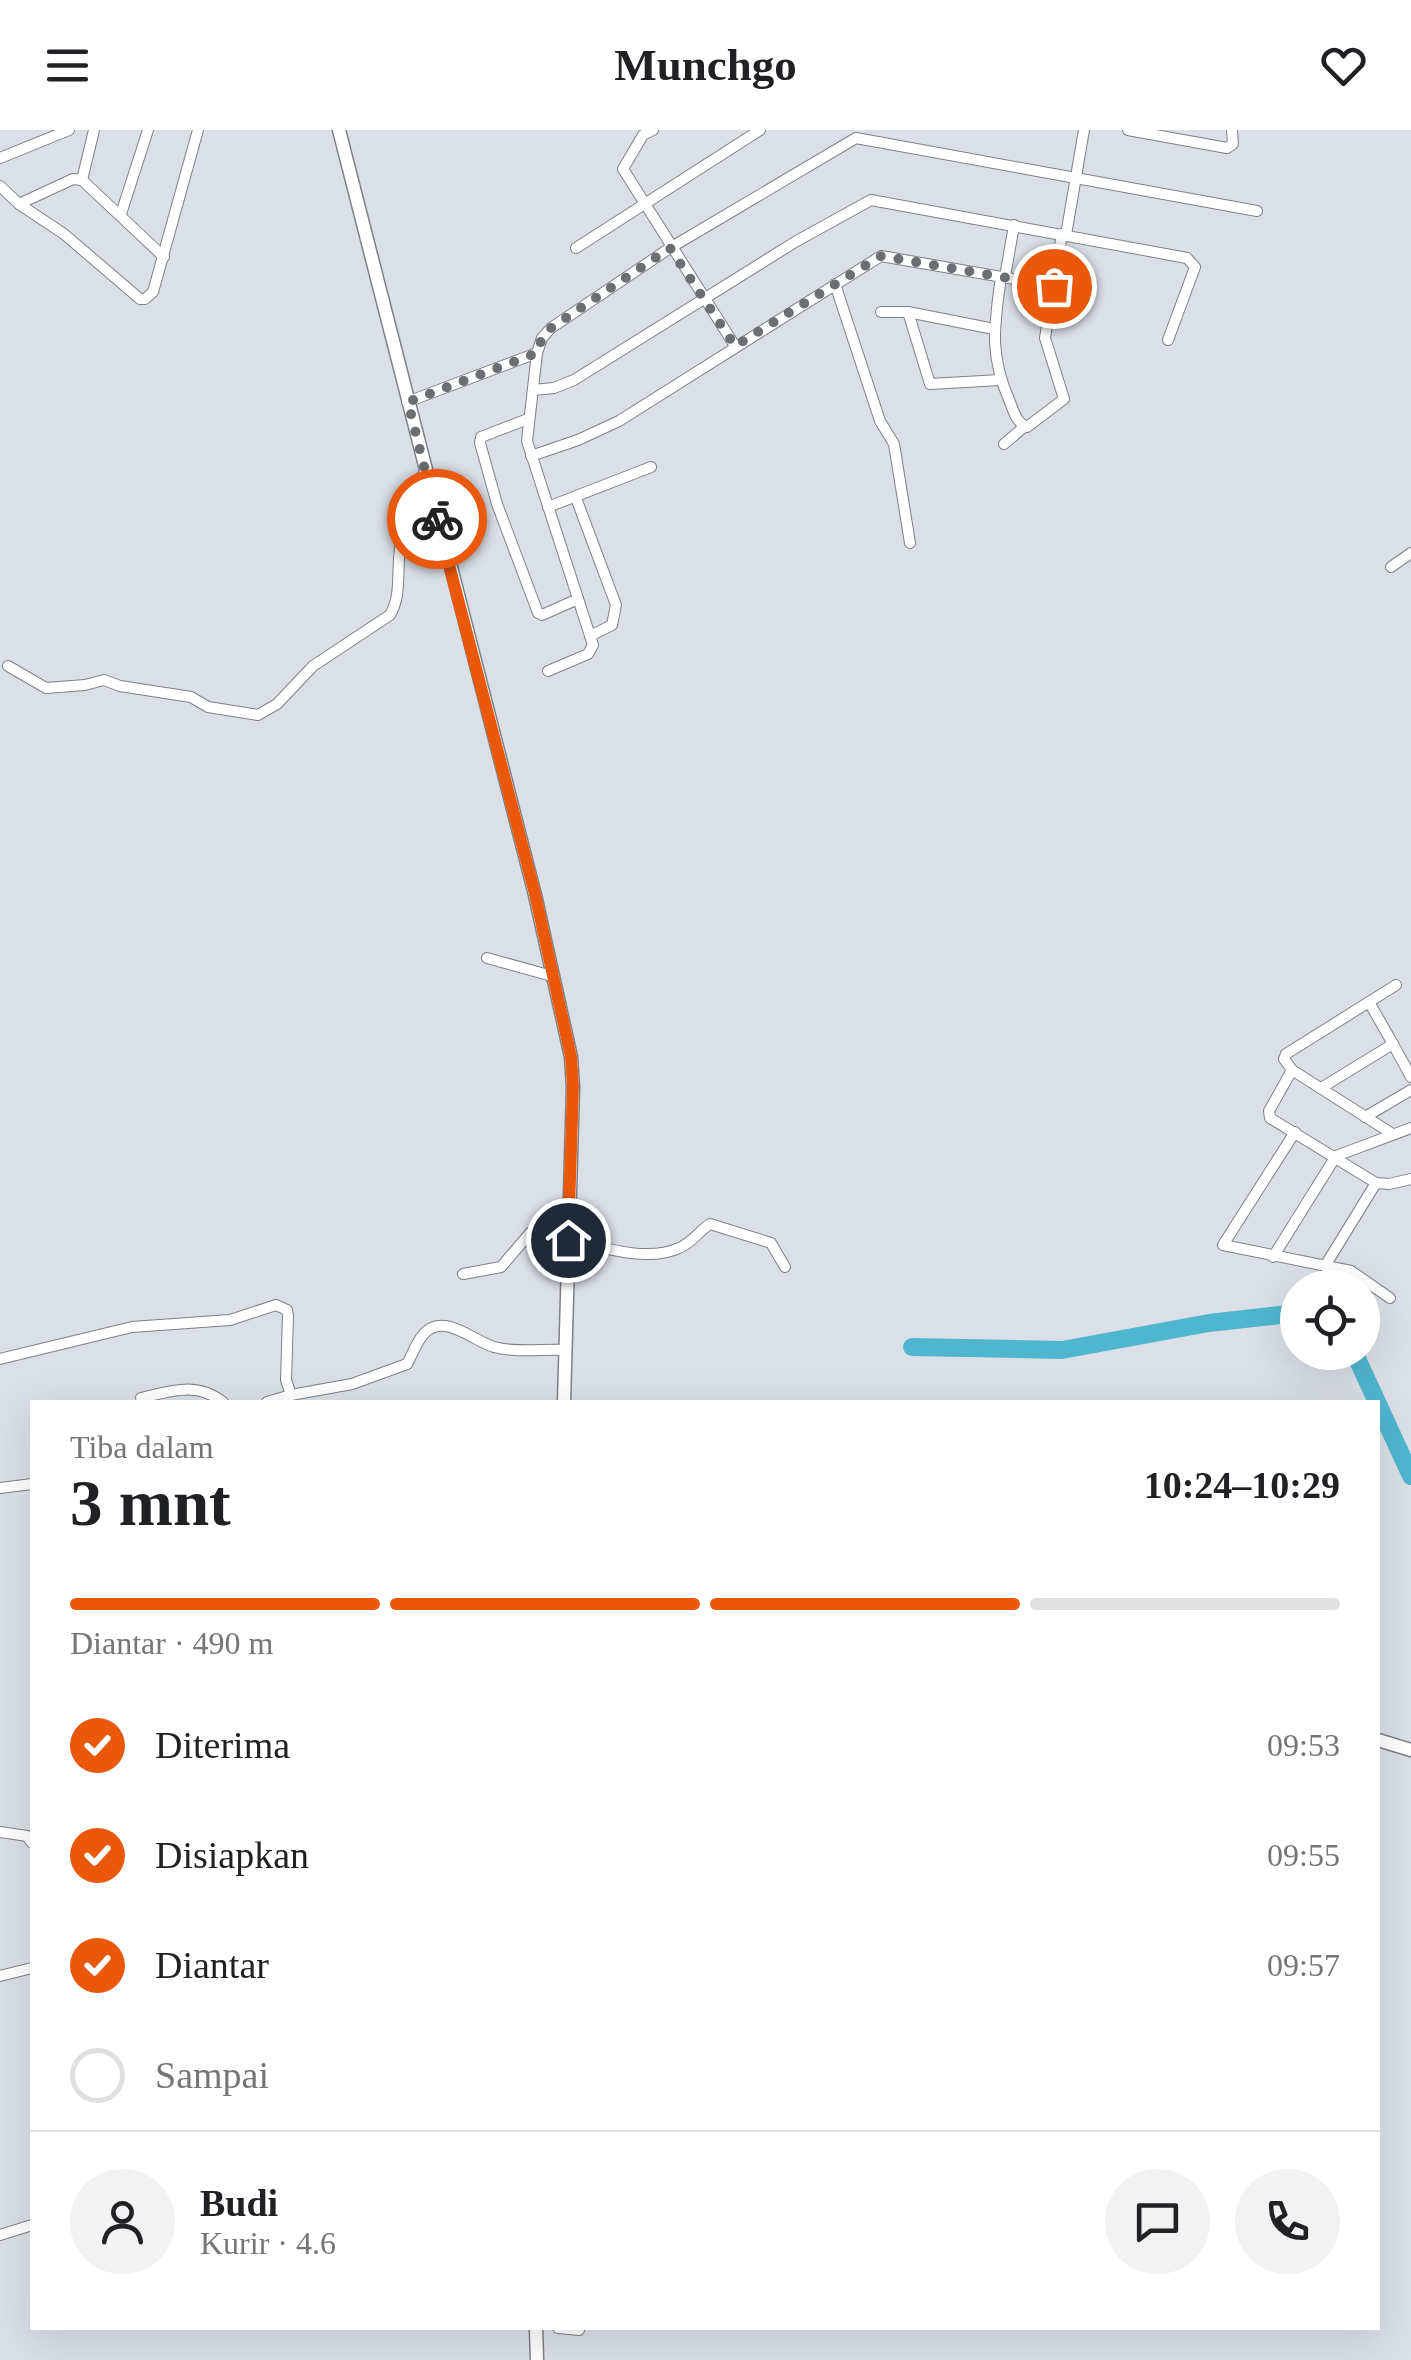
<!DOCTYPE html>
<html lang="id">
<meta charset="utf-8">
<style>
body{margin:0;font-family:"Times New Roman",serif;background:#f2f2f2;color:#202124;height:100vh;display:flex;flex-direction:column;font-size:38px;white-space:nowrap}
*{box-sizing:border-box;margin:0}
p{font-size:32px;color:#757577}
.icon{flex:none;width:55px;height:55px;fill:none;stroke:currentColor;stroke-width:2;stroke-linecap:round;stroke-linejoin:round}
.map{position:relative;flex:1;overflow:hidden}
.side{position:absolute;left:30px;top:1270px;width:1350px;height:930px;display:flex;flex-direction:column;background:#fff;border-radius:0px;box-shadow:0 10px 40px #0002}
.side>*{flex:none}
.fabs{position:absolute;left:1280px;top:1140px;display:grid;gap:20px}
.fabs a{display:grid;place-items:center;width:100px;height:100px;border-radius:50%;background:#fff;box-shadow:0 10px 40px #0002;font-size:50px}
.pin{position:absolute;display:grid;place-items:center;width:85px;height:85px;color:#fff;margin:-42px;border:5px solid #fff;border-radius:50%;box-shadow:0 2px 10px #0007}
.courier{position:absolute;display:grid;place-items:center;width:100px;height:100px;margin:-50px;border:8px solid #ea580c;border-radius:50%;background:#fff;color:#222;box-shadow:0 2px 12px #0007}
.summary em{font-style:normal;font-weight:700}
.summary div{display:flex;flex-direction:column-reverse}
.summary{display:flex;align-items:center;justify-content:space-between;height:170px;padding:0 40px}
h1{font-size:65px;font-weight:700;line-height:75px}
.bar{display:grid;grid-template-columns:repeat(4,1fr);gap:15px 10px;align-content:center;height:120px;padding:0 40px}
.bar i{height:12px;border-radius:8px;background:#e0e0e0}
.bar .selected{background:#ea580c}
.bar p{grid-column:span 4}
.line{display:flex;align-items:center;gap:25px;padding:0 40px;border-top:2px solid #e0e0e0}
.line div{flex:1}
.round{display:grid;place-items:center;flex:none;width:105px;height:105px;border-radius:52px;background:#f2f2f2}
ol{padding:0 40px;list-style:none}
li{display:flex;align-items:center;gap:30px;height:110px}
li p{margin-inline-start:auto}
li .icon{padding:10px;border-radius:50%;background:#ea580c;color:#fff;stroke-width:4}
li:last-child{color:#757577}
li i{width:55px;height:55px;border:5px solid #e0e0e0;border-radius:50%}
header{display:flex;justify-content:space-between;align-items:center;height:130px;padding:0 40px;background:#fff;font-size:45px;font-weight:700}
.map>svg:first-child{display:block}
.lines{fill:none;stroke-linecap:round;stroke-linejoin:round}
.river{stroke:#50b6d0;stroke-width:18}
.minor-casing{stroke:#7c8186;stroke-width:12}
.tertiary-casing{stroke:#7c8186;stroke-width:15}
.minor{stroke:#fff;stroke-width:10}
.tertiary{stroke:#fff;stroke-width:12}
.done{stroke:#6b6e72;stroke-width:10;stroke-dasharray:0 18}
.route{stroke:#ea580c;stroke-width:12}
</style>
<header><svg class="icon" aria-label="menu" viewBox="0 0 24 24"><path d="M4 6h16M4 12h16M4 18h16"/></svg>Munchgo<svg class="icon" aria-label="heart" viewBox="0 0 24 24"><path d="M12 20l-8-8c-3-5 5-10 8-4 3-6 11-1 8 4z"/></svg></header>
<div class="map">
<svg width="1411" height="2230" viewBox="0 0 1411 2230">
<rect width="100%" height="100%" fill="#dbe0e7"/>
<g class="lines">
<!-- river -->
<g class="river">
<path d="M 912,1217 L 1062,1220 L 1209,1193 L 1298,1183"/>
<path d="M 1354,1222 L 1377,1272"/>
<path d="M 1378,1274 L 1411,1346"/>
</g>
<!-- minor casing -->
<g class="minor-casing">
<g id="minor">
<path d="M 653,0 L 643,5 L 623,39 L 735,216"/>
<path d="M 1128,0 L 1227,18 L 1233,14 L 1232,0"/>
<path d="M 0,28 L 69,0"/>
<path d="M 82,50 L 164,127"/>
<path d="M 82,50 L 94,0"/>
<path d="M 0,56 L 19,74 L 64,104 L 140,169 L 145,169 L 153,162 L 198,0"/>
<path d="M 19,74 L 73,49 L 82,50"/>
<path d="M 121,84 L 148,0"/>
<path d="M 1066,105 L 1084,0"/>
<path d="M 576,118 L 760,0"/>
<path d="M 1001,147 C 994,197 989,225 1010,272 C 1014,283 1017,293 1027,297 L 1064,269 L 1045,208 L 1062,104"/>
<path d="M 1005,147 L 1014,95"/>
<path d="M 835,154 L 880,291 L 894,314 L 910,413"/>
<path d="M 881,182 L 908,182 L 994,199"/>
<path d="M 908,182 L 930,254 L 1000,250"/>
<path d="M 537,223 L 542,208 L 551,198 L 670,118 L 856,8 L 1257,81"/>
<path d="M 533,260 L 554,258 L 574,250 L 795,112 L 871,70 L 1187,128 L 1195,137 L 1168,210"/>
<path d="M 407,272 L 537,223 L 527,311 L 593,515 L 588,524 L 548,541"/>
<path d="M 528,289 L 481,307 L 480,313 L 497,374 L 538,483 L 542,485 L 578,469"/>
<path d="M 1004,314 L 1024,297"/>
<path d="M 531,326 L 578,310 L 619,291 L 881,126 L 1054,156"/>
<path d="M 576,368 L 616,475 L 612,495 L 590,506"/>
<path d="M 548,377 L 651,337"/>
<path d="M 1391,437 L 1411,423"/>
<path d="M 8,536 L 46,558 L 85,555 L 104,550 L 120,556 L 191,567 L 208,577 L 258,585 L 277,574 L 313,536 L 390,485 C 404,462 394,431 403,404 C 410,387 420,377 414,358 L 425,342"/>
<path d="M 487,828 L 552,846"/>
<path d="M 1369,872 L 1396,855"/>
<path d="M 1292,940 L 1284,929 L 1286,924 L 1369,872 L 1393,914"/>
<path d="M 1321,958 L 1393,914 L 1411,947"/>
<path d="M 1365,987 L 1411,960"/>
<path d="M 1295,1002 L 1223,1115 L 1351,1141 L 1390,1168"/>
<path d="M 1376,1053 L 1270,988 L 1269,981 L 1292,940 L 1391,1003"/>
<path d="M 1273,1127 L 1336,1026 L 1411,998"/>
<path d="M 1325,1136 L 1376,1053 L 1389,1054 L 1411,1049"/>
<path d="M 463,1144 L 501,1137 L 531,1102 C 574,1106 638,1137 679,1118 C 692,1113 699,1101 710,1094 L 771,1113 L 785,1137"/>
<path d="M 0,1229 L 132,1197 L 230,1190 L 276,1175 L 287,1180 L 288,1186 L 286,1250 L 291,1265"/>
<path d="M 141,1268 C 171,1261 197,1251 223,1272"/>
<path d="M 267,1272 L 291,1265 L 352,1254 L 407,1234 C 412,1225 416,1214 422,1206 C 442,1180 473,1211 494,1217 C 515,1223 543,1219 565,1220"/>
<path d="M 0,1358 L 32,1354"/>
<path d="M 0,1702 L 27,1706 L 32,1713"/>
<path d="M 0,1846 L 32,1838"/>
<path d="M 0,2105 L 32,2095"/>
<path d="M 558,2198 L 579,2200"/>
</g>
</g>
<!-- tertiary casing -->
<g class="tertiary-casing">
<g id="tertiary">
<path d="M 339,0 L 535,765 L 571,927 L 573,957 L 564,1272"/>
<path d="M 1378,1610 L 1411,1620"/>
<path d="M 536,2198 L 537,2230"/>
</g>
</g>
<!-- minor -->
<use href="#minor" class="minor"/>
<!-- tertiary -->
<use href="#tertiary" class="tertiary"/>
</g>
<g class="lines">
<!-- done -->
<path class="done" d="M 437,389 L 408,272 L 537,223 L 542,208 L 551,198 L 670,118 L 735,216 L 881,126 L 1054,156"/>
<!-- route -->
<path class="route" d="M 437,389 L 535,764 L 571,927 L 573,956 L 568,1110"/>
</g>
</svg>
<div class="fabs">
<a><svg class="icon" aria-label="locate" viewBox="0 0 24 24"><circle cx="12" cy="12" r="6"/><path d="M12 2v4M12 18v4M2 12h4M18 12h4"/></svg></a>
</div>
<div class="pin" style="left:1054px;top:156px;background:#ea580c"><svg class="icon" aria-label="bag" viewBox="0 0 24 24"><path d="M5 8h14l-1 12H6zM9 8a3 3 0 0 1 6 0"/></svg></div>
<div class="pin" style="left:568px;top:1110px;background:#1f2937"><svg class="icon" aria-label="home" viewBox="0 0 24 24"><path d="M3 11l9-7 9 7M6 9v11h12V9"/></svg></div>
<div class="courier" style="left:437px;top:389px"><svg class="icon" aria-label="bike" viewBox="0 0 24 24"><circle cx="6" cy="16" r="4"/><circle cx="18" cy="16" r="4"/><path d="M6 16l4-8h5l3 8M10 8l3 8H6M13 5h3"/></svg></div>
<section class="side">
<div class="summary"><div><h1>3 mnt</h1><p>Tiba dalam</p></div><em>10:24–10:29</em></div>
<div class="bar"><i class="selected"></i><i class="selected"></i><i class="selected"></i><i></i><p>Diantar · 490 m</p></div>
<ol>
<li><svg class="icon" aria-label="check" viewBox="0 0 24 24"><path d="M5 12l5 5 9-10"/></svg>Diterima<p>09:53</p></li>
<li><svg class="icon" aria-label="check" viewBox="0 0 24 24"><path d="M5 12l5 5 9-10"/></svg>Disiapkan<p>09:55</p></li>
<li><svg class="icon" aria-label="check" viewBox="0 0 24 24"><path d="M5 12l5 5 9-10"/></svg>Diantar<p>09:57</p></li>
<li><i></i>Sampai</li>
</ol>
<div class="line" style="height:180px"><a class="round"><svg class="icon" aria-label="person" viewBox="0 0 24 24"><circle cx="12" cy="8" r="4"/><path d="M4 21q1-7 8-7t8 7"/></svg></a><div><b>Budi</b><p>Kurir · 4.6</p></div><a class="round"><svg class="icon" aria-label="chat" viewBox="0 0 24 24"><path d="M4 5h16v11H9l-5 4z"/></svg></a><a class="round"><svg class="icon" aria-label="phone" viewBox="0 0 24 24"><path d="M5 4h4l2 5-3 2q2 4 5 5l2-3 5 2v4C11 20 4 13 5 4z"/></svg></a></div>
</section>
</div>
